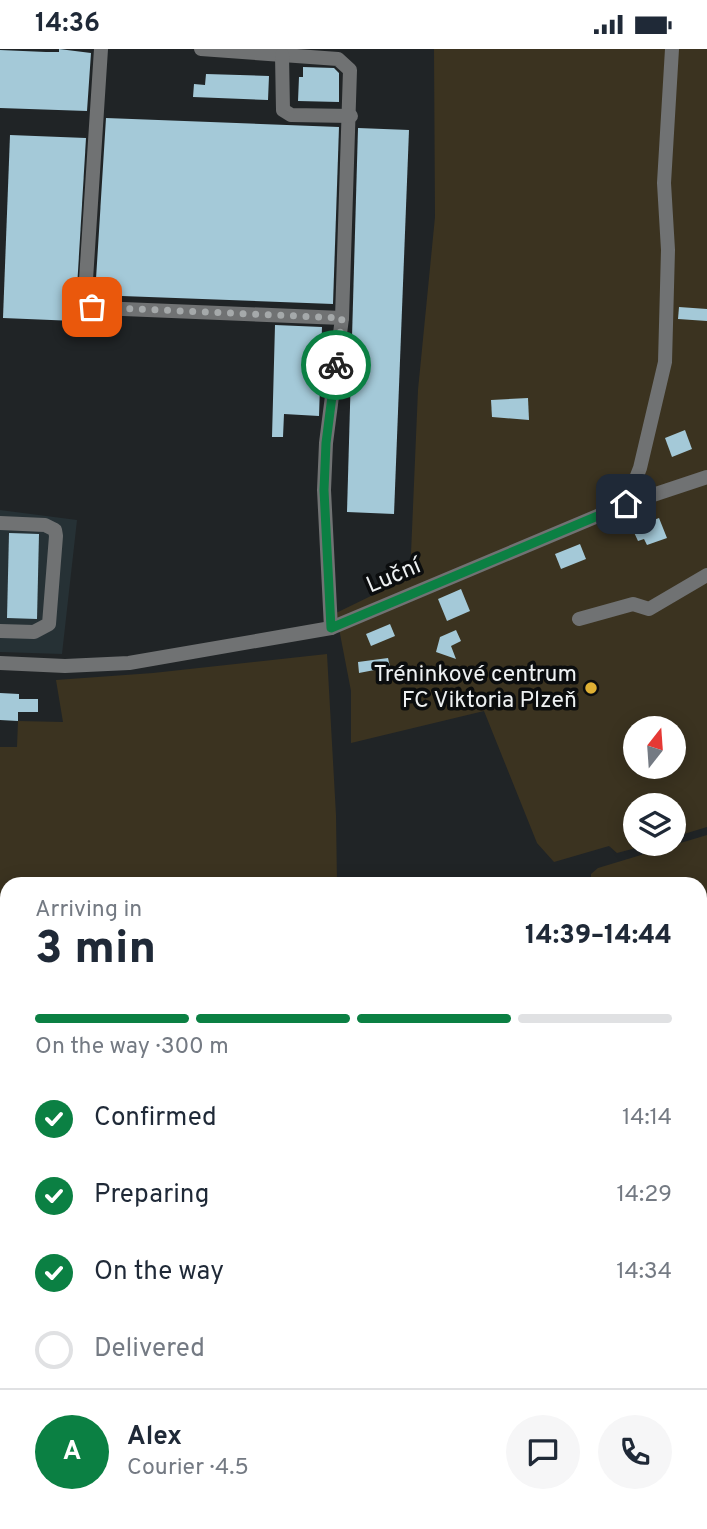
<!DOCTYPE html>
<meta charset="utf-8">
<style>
body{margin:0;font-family:Overpass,sans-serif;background:#f6f6f7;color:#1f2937;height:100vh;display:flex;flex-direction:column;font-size:26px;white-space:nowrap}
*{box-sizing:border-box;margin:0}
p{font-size:23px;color:#747a83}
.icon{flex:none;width:38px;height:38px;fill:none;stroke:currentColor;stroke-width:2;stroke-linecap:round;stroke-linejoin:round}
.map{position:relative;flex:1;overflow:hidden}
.sheet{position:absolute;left:0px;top:828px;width:707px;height:653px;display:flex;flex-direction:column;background:#fff;border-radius:21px 21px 0 0;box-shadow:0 4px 18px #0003}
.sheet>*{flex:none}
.needle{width:46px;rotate:17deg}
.fabs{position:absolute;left:623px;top:667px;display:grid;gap:14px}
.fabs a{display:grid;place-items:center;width:63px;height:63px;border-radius:50%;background:#fff;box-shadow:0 4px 18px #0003;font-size:35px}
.pin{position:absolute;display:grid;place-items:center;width:60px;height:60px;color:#fff;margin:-30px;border-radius:14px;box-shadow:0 4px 10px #0006}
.courier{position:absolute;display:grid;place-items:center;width:70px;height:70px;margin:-35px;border:5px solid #0b8043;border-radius:50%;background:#fff;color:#222;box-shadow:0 2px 9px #0007}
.overview em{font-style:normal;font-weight:800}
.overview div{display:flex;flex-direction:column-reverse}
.overview{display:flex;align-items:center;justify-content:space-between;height:119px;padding:0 35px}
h1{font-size:46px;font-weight:800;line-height:52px}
.bar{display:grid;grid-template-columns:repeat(4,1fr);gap:10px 7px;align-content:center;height:84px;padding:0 35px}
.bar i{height:9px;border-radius:5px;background:#e0e1e3}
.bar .current{background:#0b8043}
.bar p{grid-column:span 4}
.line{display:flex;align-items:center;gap:18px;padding:0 35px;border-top:2px solid #e0e1e3}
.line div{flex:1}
.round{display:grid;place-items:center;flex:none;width:74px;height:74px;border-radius:37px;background:#f6f6f7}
ol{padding:0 35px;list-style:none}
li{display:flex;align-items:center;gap:21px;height:77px}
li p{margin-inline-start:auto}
li .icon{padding:7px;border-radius:50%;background:#0b8043;color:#fff;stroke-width:4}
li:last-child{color:#747a83}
li i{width:38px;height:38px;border:4px solid #e0e1e3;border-radius:50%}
.status{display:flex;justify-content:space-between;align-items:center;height:49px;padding:0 35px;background:#fff;direction:ltr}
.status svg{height:19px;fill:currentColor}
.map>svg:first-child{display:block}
.built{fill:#263135}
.green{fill:#3b3320;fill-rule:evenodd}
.water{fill:#7c7053}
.building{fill:#a4c9d8}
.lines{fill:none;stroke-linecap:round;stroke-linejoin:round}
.minor{stroke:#707273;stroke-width:14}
.done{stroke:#a5a9aa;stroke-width:7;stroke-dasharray:0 12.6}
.route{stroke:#0b8043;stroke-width:9}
.poi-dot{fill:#dfb034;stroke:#0b0d0e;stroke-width:2.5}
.labels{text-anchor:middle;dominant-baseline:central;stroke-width:7;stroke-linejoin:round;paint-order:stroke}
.street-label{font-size:23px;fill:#edf0f1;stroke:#0b0d0e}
.poi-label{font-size:23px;fill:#edf0f1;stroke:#0b0d0e;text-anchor:end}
</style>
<div class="status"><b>14:36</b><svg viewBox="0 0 49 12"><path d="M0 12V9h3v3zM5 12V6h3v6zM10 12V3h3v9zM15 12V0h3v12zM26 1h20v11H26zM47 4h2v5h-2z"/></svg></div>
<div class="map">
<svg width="707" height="1480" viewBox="0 0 707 1480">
<rect width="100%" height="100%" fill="#202426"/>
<!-- built -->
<g class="built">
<path d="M 0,461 L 77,471 L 62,605 L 0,603 Z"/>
<path d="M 707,1159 L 707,1480 L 423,1480 L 427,1474 L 700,1474 L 700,1166 Z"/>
</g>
<!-- green -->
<g class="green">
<path d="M 434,0 L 707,0 L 707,778 L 674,788 L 674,756 L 635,756 L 635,794 L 651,795 L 617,804 L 609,797 L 554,813 L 537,794 L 484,662 L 351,694 L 351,642 L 336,564 L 410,528 L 418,341 L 435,168 ZM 635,679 L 674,679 L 674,718 L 635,718 Z"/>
<path d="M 327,605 L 336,766 L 337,835 L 7,835 L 7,945 L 0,944 L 0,698 L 17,698 L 18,672 L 63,673 L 56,631 L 153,624 Z"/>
<path d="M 707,786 L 707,855 L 700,857 L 700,835 L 591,835 L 591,825 L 598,819 Z"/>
<path d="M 707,901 L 707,1034 L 700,1040 L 700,904 Z"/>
<path d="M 0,992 L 7,992 L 7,1147 L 0,1146 Z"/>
<path d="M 0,1196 L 7,1196 L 7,1474 L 339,1474 L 336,1480 L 0,1480 Z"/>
</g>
<!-- water -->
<path class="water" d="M 707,1034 L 707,1125 L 700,1131 L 700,1040 Z"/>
<!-- building -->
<g class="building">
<path d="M 59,0 L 91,4 L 87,62 L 0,59 L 0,1 L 46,3 L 59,3 Z"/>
<path d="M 303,18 L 334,19 L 339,24 L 339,53 L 298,52 L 299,28 L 303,28 Z"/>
<path d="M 206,25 L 269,27 L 268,51 L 193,48 L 194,35 L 205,36 Z"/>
<path d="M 106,69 L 339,78 L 333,255 L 95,246 Z"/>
<path d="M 358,79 L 409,81 L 394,465 L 347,463 Z"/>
<path d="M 10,86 L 86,89 L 75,272 L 3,269 Z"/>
<path d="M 679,258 L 707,260 L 707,272 L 678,270 Z"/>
<path d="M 275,276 L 322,278 L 319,367 L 284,365 L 283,388 L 272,388 Z"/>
<path d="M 528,349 L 529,371 L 492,368 L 491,351 Z"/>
<path d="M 685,381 L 692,400 L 672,408 L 665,389 Z"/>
<path d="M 659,469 L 667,489 L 647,496 L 644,490 L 638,492 L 632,479 Z"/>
<path d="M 9,484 L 39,485 L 37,570 L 7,569 Z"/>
<path d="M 580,495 L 586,510 L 561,520 L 555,505 Z"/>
<path d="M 461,540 L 470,562 L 447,572 L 438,550 Z"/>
<path d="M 390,575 L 395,587 L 371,597 L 366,585 Z"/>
<path d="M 456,581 L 461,592 L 451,597 L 456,610 L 436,603 L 440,588 Z"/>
<path d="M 388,609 L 390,618 L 359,624 L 358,613 Z"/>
<path d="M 0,644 L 19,645 L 19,650 L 38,650 L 38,663 L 18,663 L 18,672 L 0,671 Z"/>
</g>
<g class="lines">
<!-- minor -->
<g class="minor">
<path d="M 101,0 L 85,246 L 87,254 L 99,259 L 342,269 L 326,394 L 324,441 L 331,579"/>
<path d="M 201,0 L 338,10 L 350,21 L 342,269"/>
<path d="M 282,6 L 283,61 L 291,66 L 351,67"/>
<path d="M 626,455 L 640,419 L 665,313 L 668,201 L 664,134 L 672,0"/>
<path d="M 0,474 L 45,476 L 55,481 L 56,487 L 49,575 L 34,583 L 0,582"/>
<path d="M 579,570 L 633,555 L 649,560 L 707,526"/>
<path d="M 0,614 L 65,617 L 129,614 L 331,579 L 626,455 L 707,428"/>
<path d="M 0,1124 L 7,1124"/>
<path d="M 0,1181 L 7,1181"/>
<path d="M 700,1192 L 707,1186"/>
<path d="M 700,1267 L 706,1272"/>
<path d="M 598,1474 L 605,1480"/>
<path d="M 168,1480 L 168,1474"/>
<path d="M 427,1480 L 430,1474"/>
<path d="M 472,1480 L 473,1474"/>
<path d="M 514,1480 L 520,1474"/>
<path d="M 703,1480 L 707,1475"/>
</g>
</g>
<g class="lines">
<!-- done -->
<path class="done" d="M 92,258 L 342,269 L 336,316"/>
<!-- route -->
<path class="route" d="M 336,316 L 326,394 L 324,441 L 331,579 L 626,455"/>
</g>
<!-- markers -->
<circle class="poi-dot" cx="591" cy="639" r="7"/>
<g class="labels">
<!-- street labels -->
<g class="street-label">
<text transform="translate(394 528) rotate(-23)">Luční</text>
</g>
<!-- poi labels -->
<g class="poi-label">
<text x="577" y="626">Tréninkové centrum<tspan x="577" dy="26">FC Viktoria Plzeň</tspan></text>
</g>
</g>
</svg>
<div class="fabs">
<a><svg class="needle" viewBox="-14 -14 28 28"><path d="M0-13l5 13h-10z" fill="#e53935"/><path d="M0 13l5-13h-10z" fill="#747a83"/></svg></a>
<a><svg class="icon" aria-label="layers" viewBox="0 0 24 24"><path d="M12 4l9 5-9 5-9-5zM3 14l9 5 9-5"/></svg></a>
</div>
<div class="pin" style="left:92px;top:258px;background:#ea580c"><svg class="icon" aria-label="bag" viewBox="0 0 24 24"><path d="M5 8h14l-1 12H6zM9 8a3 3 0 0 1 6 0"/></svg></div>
<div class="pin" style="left:626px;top:455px;background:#1f2937"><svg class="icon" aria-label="home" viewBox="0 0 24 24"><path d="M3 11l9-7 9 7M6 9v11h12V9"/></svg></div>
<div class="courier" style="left:336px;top:316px"><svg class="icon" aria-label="bike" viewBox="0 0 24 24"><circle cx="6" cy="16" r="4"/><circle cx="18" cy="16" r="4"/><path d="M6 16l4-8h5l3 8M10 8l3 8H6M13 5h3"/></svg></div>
<section class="sheet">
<div class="overview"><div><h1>3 min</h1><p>Arriving in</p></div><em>14:39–14:44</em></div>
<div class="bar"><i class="current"></i><i class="current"></i><i class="current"></i><i></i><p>On the way · 300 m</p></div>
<ol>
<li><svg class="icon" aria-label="check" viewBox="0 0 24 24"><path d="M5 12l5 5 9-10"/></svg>Confirmed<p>14:14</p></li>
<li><svg class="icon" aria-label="check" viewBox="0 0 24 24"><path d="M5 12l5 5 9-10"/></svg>Preparing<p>14:29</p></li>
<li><svg class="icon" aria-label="check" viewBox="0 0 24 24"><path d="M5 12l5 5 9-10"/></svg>On the way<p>14:34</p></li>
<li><i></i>Delivered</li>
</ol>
<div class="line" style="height:126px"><b class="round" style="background:#0b8043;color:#fff">A</b><div><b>Alex</b><p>Courier · 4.5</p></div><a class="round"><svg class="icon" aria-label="chat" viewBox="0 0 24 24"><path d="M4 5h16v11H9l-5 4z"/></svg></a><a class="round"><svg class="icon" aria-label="phone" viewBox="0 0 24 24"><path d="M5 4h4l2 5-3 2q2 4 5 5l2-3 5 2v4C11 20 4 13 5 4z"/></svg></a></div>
</section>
</div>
